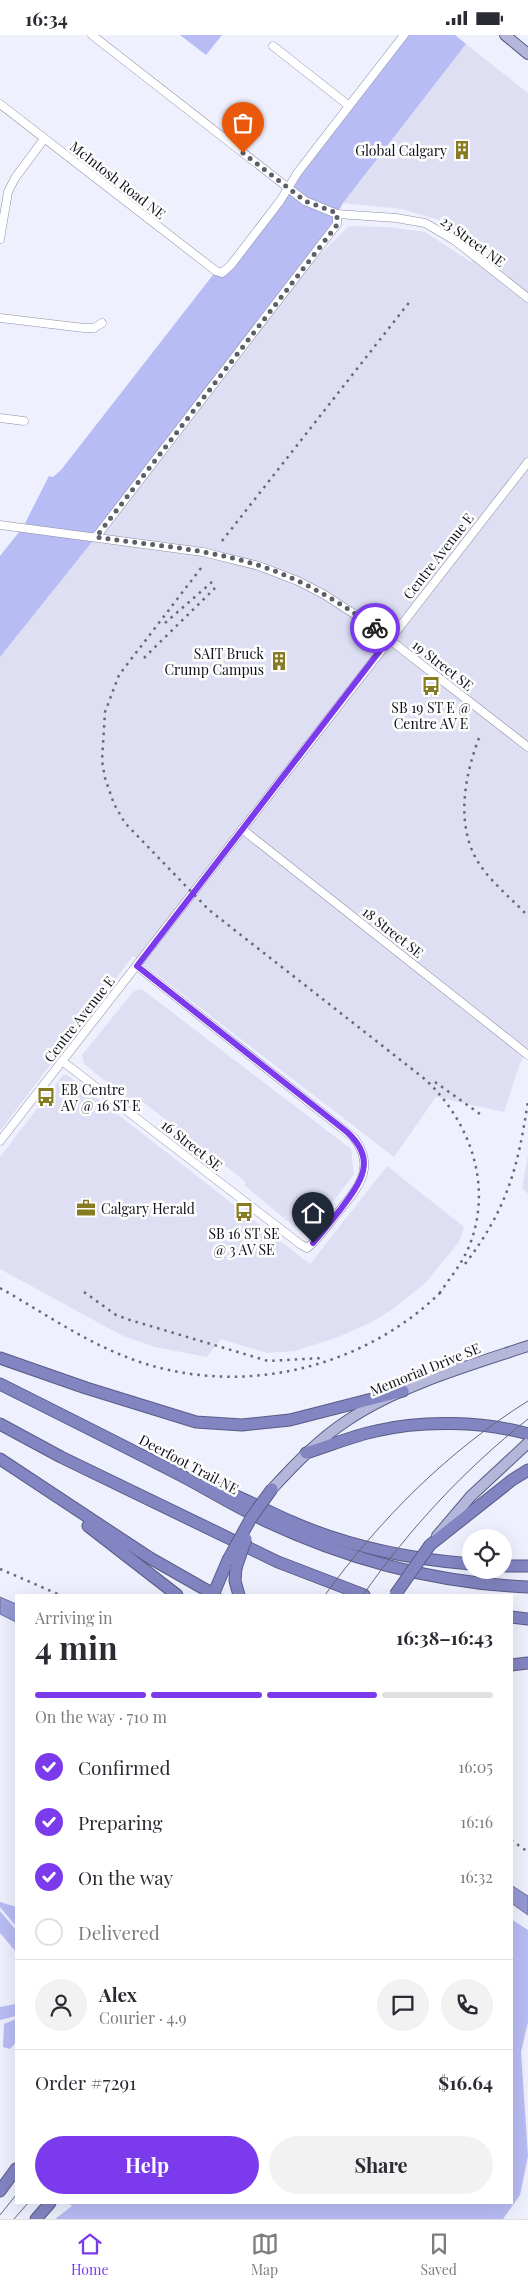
<!DOCTYPE html>
<meta charset="utf-8">
<style>
body{margin:0;font-family:"Playfair Display",serif;background:#f2f2f3;color:#2b2b33;height:100vh;display:flex;flex-direction:column;font-size:19px;white-space:nowrap}
*{box-sizing:border-box;margin:0}
p{font-size:16px;color:#7c7c81}
.icon{flex:none;width:28px;height:28px;fill:none;stroke:currentColor;stroke-width:2;stroke-linecap:round;stroke-linejoin:round}
.map{position:relative;flex:1;overflow:hidden}
.drawer{position:absolute;left:15px;top:1559px;width:498px;height:610px;display:flex;flex-direction:column;background:#fff;border-radius:0px;box-shadow:0 5px 20px #0002}
.drawer>*{flex:none}
.tools{position:absolute;left:462px;top:1494px;display:grid;gap:10px}
.tools a{display:grid;place-items:center;width:50px;height:50px;border-radius:50%;background:#fff;box-shadow:0 5px 20px #0002;font-size:25px}
.pin{position:absolute;display:grid;place-items:center;width:42px;height:42px;color:#fff;margin:-51px -21px;border-radius:50% 50% 50% 0;rotate:-45deg;box-shadow:0 0 5px #0007}
.pin .icon{rotate:45deg}
.courier{position:absolute;display:grid;place-items:center;width:50px;height:50px;margin:-25px;border:4px solid #7c3aed;border-radius:50%;background:#fff;color:#222;box-shadow:0 1px 6px #0007}
.summary em{font-style:normal;font-weight:700}
.summary div{display:flex;flex-direction:column-reverse}
.summary{display:flex;align-items:center;justify-content:space-between;height:85px;padding:0 20px}
h1{font-size:32px;font-weight:700;line-height:38px}
.bar{display:grid;grid-template-columns:repeat(4,1fr);gap:8px 5px;align-content:center;height:60px;padding:0 20px}
.bar i{height:6px;border-radius:4px;background:#e1e1e2}
.bar .selected{background:#7c3aed}
.bar p{grid-column:span 4}
.line{display:flex;align-items:center;gap:12px;padding:0 20px;border-top:1px solid #e1e1e2}
.line div{flex:1}
.round{display:grid;place-items:center;flex:none;width:52px;height:52px;border-radius:26px;background:#f2f2f3}
ol{padding:0 20px;list-style:none}
li{display:flex;align-items:center;gap:15px;height:55px}
li p{margin-inline-start:auto}
li .icon{padding:5px;border-radius:50%;background:#7c3aed;color:#fff;stroke-width:4}
li:last-child{color:#7c7c81}
li i{width:28px;height:28px;border:2px solid #e1e1e2;border-radius:50%}
.primary-button{display:flex;gap:10px;margin-top:auto;padding:10px 20px}
.primary-button a{flex:1;height:58px;border-radius:30px;background:#7c3aed;color:#fff;font-size:20px;font-weight:700;line-height:58px;text-align:center}
.primary-button a+a{background:#f2f2f3;color:#2b2b33}
.status{display:flex;justify-content:space-between;align-items:center;height:35px;padding:0 25px;background:#fff;direction:ltr}
.status svg{height:14px;fill:currentColor}
.tabs{display:flex;justify-content:space-around;align-items:center;height:70px;border-top:1px solid #e1e1e2;background:#fff;font-size:14px;color:#7c7c81}
.tabs a{display:grid;justify-items:center;gap:2px}
.tabs .selected{color:#7c3aed}
.map>svg:first-child{display:block}
.built{fill:#dedff2}
.green{fill:#b8bcf4}
.water{fill:#9599d4;stroke:#6d709c}
.lines{fill:none;stroke-linecap:round;stroke-linejoin:round}
.minor-casing{stroke:#8c8ea4;stroke-width:9}
.major-casing{stroke:#5a5c86;stroke-width:12}
.highway-casing{stroke:#5a5c86;stroke-width:13}
.minor{stroke:#fff;stroke-width:8}
.major{stroke:#b4b6da;stroke-width:10}
.highway{stroke:#8285c2;stroke-width:11}
.tram{stroke:#676973;stroke-width:1}
.rail{stroke:#676973;stroke-width:2.5;stroke-dasharray:2.5 5;stroke-linecap:butt}
.highway-bridge-casing{stroke:#5a5c86;stroke-width:13;stroke-linecap:butt}
.highway-bridge{stroke:#8285c2;stroke-width:11}
.done{stroke:#5d5e68;stroke-width:5;stroke-dasharray:0 9}
.route{stroke:#7c3aed;stroke-width:6}
.labels{text-anchor:middle;dominant-baseline:central;stroke-width:5;stroke-linejoin:round;paint-order:stroke}
.poi-label{font-size:14px;fill:#0f1018;stroke:#fefefe;text-anchor:end}
.street-label{font-size:14px;fill:#0f1018;stroke:#fefefe}
</style>
<div class="status"><b>16:34</b><svg viewBox="0 0 49 12"><path d="M0 12V9h3v3zM5 12V6h3v6zM10 12V3h3v9zM15 12V0h3v12zM26 1h20v11H26zM47 4h2v5h-2z"/></svg></div>
<div class="map">
<svg width="528" height="2184" viewBox="0 0 528 2184">
<rect width="100%" height="100%" fill="#eef0fe"/>
<!-- built -->
<g class="built">
<path d="M 466,9 L 528,58 L 528,1012 L 519,1031 L 504,1077 L 436,1062 L 394,1122 L 133,921 L 0,1096 L 0,622 L 96,502 L 301,238 L 349,191 L 386,192 L 425,197 L 471,227 L 482,214 L 439,185 L 402,174 L 343,168 Z"/>
<path d="M 139,954 L 143,955 L 351,1114 L 354,1139 L 309,1198 L 303,1199 L 244,1150 L 246,1147 L 138,1063 L 133,1068 L 84,1029 L 82,1020 L 133,957 Z"/>
<path d="M 63,1040 L 67,1040 L 310,1229 L 387,1131 L 464,1192 L 459,1207 L 426,1247 L 393,1274 L 372,1287 L 338,1302 L 295,1316 L 267,1318 L 221,1304 L 207,1322 L 155,1312 L 121,1300 L 0,1234 L 0,1122 Z"/>
<path d="M 528,1120 L 528,1159 L 522,1153 Z"/>
</g>
<!-- green -->
<g class="green">
<path d="M 180,0 L 222,0 L 206,20 Z"/>
<path d="M 404,0 L 455,0 L 466,9 L 343,168 L 337,179 L 337,190 L 96,502 L 0,622 L 0,521 L 23,492 L 49,441 L 53,442 L 61,435 L 216,236 L 222,237 Z"/>
<path d="M 0,1867 L 16,1872 L 16,1891 L 0,1872 Z"/>
<path d="M 0,1876 L 16,1895 L 16,1917 L 0,1898 Z"/>
<path d="M 511,1884 L 528,1895 L 528,1987 L 521,2017 L 528,2121 L 520,2160 L 503,2184 L 55,2184 L 72,2171 L 69,2168 L 511,2168 Z"/>
<path d="M 16,1969 L 16,1981 L 0,1985 L 0,1972 Z"/>
<path d="M 16,1984 L 16,2007 L 10,2014 L 3,2012 L 4,1989 Z"/>
</g>
<!-- water -->
<g class="water">
<path d="M 0,1562 L 16,1569 L 16,1587 L 0,1579 Z"/>
<path d="M 511,1850 L 528,1861 L 528,1880 L 511,1868 Z"/>
</g>
<g class="lines">
<!-- minor casing -->
<g class="minor-casing">
<g id="minor">
<path d="M 92,0 L 305,166 L 337,179 L 396,183 L 425,188 L 454,205 L 528,263"/>
<path d="M 273,11 L 348,70"/>
<path d="M 0,69 L 216,236 L 222,238 L 231,230 L 280,166 L 298,137 L 404,0"/>
<path d="M 0,204 L 8,157 L 15,143 L 44,104"/>
<path d="M 0,283 L 84,293 L 94,293 L 102,288"/>
<path d="M 0,383 L 24,386"/>
<path d="M 0,490 L 203,517 L 259,531 L 298,546 L 325,560 L 368,588 L 528,712"/>
<path d="M 96,502 L 337,189 L 337,179"/>
<path d="M 242,794 L 528,1020"/>
<path d="M 62,1026 L 300,1209 L 307,1213 L 313,1208 C 322,1198 331,1186 340,1175 C 359,1151 376,1132 354,1103 L 137,931"/>
<path d="M 0,1106 L 528,427"/>
</g>
</g>
<!-- major casing -->
<g class="major-casing">
<g id="major">
<path d="M 505,0 L 528,19"/>
<path d="M 272,1454 C 296,1428 319,1404 348,1385 C 398,1351 471,1330 528,1311"/>
<path d="M 437,1501 L 471,1461 L 528,1408"/>
</g>
</g>
<!-- highway casing -->
<g class="highway-casing">
<g id="highway">
<path d="M 0,1323 L 86,1353 L 196,1387 L 242,1390 L 290,1385 L 403,1356"/>
<path d="M 0,1349 C 62,1380 124,1411 186,1443 C 212,1457 238,1473 266,1486 C 349,1525 436,1548 528,1552"/>
<path d="M 0,1389 L 61,1422 L 278,1527 L 364,1560"/>
<path d="M 306,1418 C 329,1411 352,1401 376,1396 C 421,1385 483,1386 528,1399"/>
<path d="M 0,1424 L 150,1523 L 215,1560"/>
<path d="M 208,1450 C 237,1459 264,1475 292,1487 C 349,1512 409,1524 471,1529"/>
<path d="M 88,1491 L 177,1560"/>
<path d="M 430,1510 L 512,1445 L 528,1435"/>
<path d="M 504,1531 L 528,1531"/>
<path d="M 236,1533 L 235,1546 L 239,1560"/>
<path d="M 213,1560 L 228,1525"/>
<path d="M 511,1582 L 528,1584"/>
<path d="M 511,1630 L 528,1628"/>
<path d="M 0,2156 L 16,2134"/>
<path d="M 36,2184 L 50,2168"/>
</g>
</g>
<!-- minor -->
<use href="#minor" class="minor"/>
<!-- major -->
<use href="#major" class="major"/>
<!-- highway -->
<use href="#highway" class="highway"/>
<!-- tram -->
<g class="tram">
<path d="M 325,1560 C 380,1484 448,1416 528,1366"/>
<path d="M 363,1560 C 410,1493 464,1435 528,1384"/>
<path d="M 0,2180 L 16,2160"/>
<path d="M 14,2184 L 28,2168"/>
</g>
<!-- rail -->
<g class="rail">
<path d="M 222,506 L 411,265"/>
<path d="M 201,533 L 119,640 L 105,677 L 102,726 L 105,743 L 114,769 L 125,788 L 209,875 L 426,1045 C 471,1088 494,1153 468,1214 C 461,1230 449,1244 439,1259"/>
<path d="M 165,588 L 212,547"/>
<path d="M 144,623 L 215,553"/>
<path d="M 479,703 C 464,742 455,793 480,830 C 493,849 512,864 528,881"/>
<path d="M 435,1047 L 480,1079"/>
<path d="M 465,1229 C 507,1174 518,1133 528,1066"/>
<path d="M 0,1253 C 39,1275 78,1302 119,1319 C 228,1366 361,1338 444,1254"/>
<path d="M 84,1257 L 116,1280 L 130,1285 L 268,1326 L 322,1323"/>
<path d="M 0,1534 L 60,1560"/>
<path d="M 511,1805 L 528,1817"/>
</g>
<!-- highway-bridge casing -->
<g class="highway-bridge-casing">
<g id="highway-bridge">
<path d="M 228,1525 L 251,1483 L 272,1454"/>
<path d="M 236,1533 L 246,1504"/>
<path d="M 395,1560 L 430,1510"/>
</g>
</g>
<!-- highway-bridge -->
<use href="#highway-bridge" class="highway-bridge"/>
</g>
<g class="lines">
<!-- done -->
<path class="done" d="M 243,118 L 305,166 L 337,178 L 337,190 L 96,502 C 141,509 188,512 232,523 C 285,535 332,561 375,593"/>
<!-- route -->
<path class="route" d="M 313,1208 C 322,1198 331,1186 340,1175 C 361,1147 378,1125 347,1097 L 137,931 L 389,604 L 375,593"/>
</g>
<!-- icons -->
<defs>
<g id="building-bare" transform="scale(1.5)"><path d="M-4-6H4V6H1V3H-1V6H-4ZM-2.5-4.3h1.7v1.8h-1.7ZM.8-4.3h1.7v1.8H.8ZM-2.5-1h1.7V.8h-1.7ZM.8-1h1.7V.8H.8Z" fill="#877c21" stroke="#fefefe" stroke-width="2.5" paint-order="stroke"/></g>
<g id="bus-bare" transform="scale(1.5)"><path d="M-5-6H5V4H4V6H2V4H-2V6H-4V4H-5ZM-3.5-4V0h7V-4ZM-3.5 1.2v1.5H-2V1.2ZM2 1.2v1.5H3.5V1.2Z" fill="#877c21" stroke="#fefefe" stroke-width="2.5" paint-order="stroke"/></g>
<g id="office-bare" transform="scale(1.5)"><path d="M-6-3h4V-5.5h4V-3h4V5H-6ZM-1-4.5V-3h2v-1.5ZM-6 0V1H6V0Z" fill="#877c21" stroke="#fefefe" stroke-width="2.5" paint-order="stroke"/></g>
</defs>
<g fill-rule="evenodd">
<use href="#building-bare" x="462" y="115"/>
<use href="#building-bare" x="279" y="626"/>
<use href="#bus-bare" x="431" y="651"/>
<use href="#bus-bare" x="46" y="1062"/>
<use href="#office-bare" x="86" y="1173"/>
<use href="#bus-bare" x="244" y="1177"/>
</g>
<g class="labels">
<!-- poi labels -->
<g class="poi-label">
<text x="447" y="115">Global Calgary</text>
<text x="264" y="618">SAIT Bruck<tspan x="264" dy="16">Crump Campus</tspan></text>
<text x="431" y="672" text-anchor="middle">SB 19 ST E @<tspan x="431" dy="16">Centre AV E</tspan></text>
<text x="61" y="1054" text-anchor="start">EB Centre<tspan x="61" dy="16">AV @ 16 ST E</tspan></text>
<text x="101" y="1173" text-anchor="start">Calgary Herald</text>
<text x="244" y="1198" text-anchor="middle">SB 16 ST SE<tspan x="244" dy="16">@ 3 AV SE</tspan></text>
</g>
<!-- street labels -->
<g class="street-label">
<text transform="translate(118 145) rotate(38)">McIntosh Road NE</text>
<text transform="translate(473 206) rotate(36)">23 Street NE</text>
<text transform="translate(438 521) rotate(-52)">Centre Avenue E</text>
<text transform="translate(443 630) rotate(38)">19 Street SE</text>
<text transform="translate(393 897) rotate(38)">18 Street SE</text>
<text transform="translate(79 984) rotate(-52)">Centre Avenue E</text>
<text transform="translate(192 1110) rotate(38)">16 Street SE</text>
<text transform="translate(425 1334) rotate(-22)">Memorial Drive SE</text>
<text transform="translate(189 1429) rotate(28)">Deerfoot Trail NE</text>
</g>
</g>
</svg>
<div class="tools">
<a><svg class="icon" aria-label="locate" viewBox="0 0 24 24"><circle cx="12" cy="12" r="6"/><path d="M12 2v4M12 18v4M2 12h4M18 12h4"/></svg></a>
</div>
<div class="pin" style="left:243px;top:118px;background:#ea580c"><svg class="icon" aria-label="bag" viewBox="0 0 24 24"><path d="M5 8h14l-1 12H6zM9 8a3 3 0 0 1 6 0"/></svg></div>
<div class="pin" style="left:313px;top:1208px;background:#1f2937"><svg class="icon" aria-label="home" viewBox="0 0 24 24"><path d="M3 11l9-7 9 7M6 9v11h12V9"/></svg></div>
<div class="courier" style="left:375px;top:593px"><svg class="icon" aria-label="bike" viewBox="0 0 24 24"><circle cx="6" cy="16" r="4"/><circle cx="18" cy="16" r="4"/><path d="M6 16l4-8h5l3 8M10 8l3 8H6M13 5h3"/></svg></div>
<section class="drawer">
<div class="summary"><div><h1>4 min</h1><p>Arriving in</p></div><em>16:38–16:43</em></div>
<div class="bar"><i class="selected"></i><i class="selected"></i><i class="selected"></i><i></i><p>On the way · 710 m</p></div>
<ol>
<li><svg class="icon" aria-label="check" viewBox="0 0 24 24"><path d="M5 12l5 5 9-10"/></svg>Confirmed<p>16:05</p></li>
<li><svg class="icon" aria-label="check" viewBox="0 0 24 24"><path d="M5 12l5 5 9-10"/></svg>Preparing<p>16:16</p></li>
<li><svg class="icon" aria-label="check" viewBox="0 0 24 24"><path d="M5 12l5 5 9-10"/></svg>On the way<p>16:32</p></li>
<li><i></i>Delivered</li>
</ol>
<div class="line" style="height:90px"><a class="round"><svg class="icon" aria-label="person" viewBox="0 0 24 24"><circle cx="12" cy="8" r="4"/><path d="M4 21q1-7 8-7t8 7"/></svg></a><div><b>Alex</b><p>Courier · 4.9</p></div><a class="round"><svg class="icon" aria-label="chat" viewBox="0 0 24 24"><path d="M4 5h16v11H9l-5 4z"/></svg></a><a class="round"><svg class="icon" aria-label="phone" viewBox="0 0 24 24"><path d="M5 4h4l2 5-3 2q2 4 5 5l2-3 5 2v4C11 20 4 13 5 4z"/></svg></a></div>
<div class="line" style="height:65px"><div>Order #7291</div><b>$16.64</b></div>
<div class="primary-button"><a>Help</a><a>Share</a></div>
</section>
</div>
<nav class="tabs">
<a class="selected"><svg class="icon" aria-label="home" viewBox="0 0 24 24"><path d="M3 11l9-7 9 7M6 9v11h12V9"/></svg>Home</a>
<a><svg class="icon" aria-label="map" viewBox="0 0 24 24"><path d="M3 6l6-2 6 2 6-2v14l-6 2-6-2-6 2zM9 4v14M15 6v14"/></svg>Map</a>
<a><svg class="icon" aria-label="saved" viewBox="0 0 24 24"><path d="M7 4h10v16l-5-4-5 4z"/></svg>Saved</a>
</nav>
